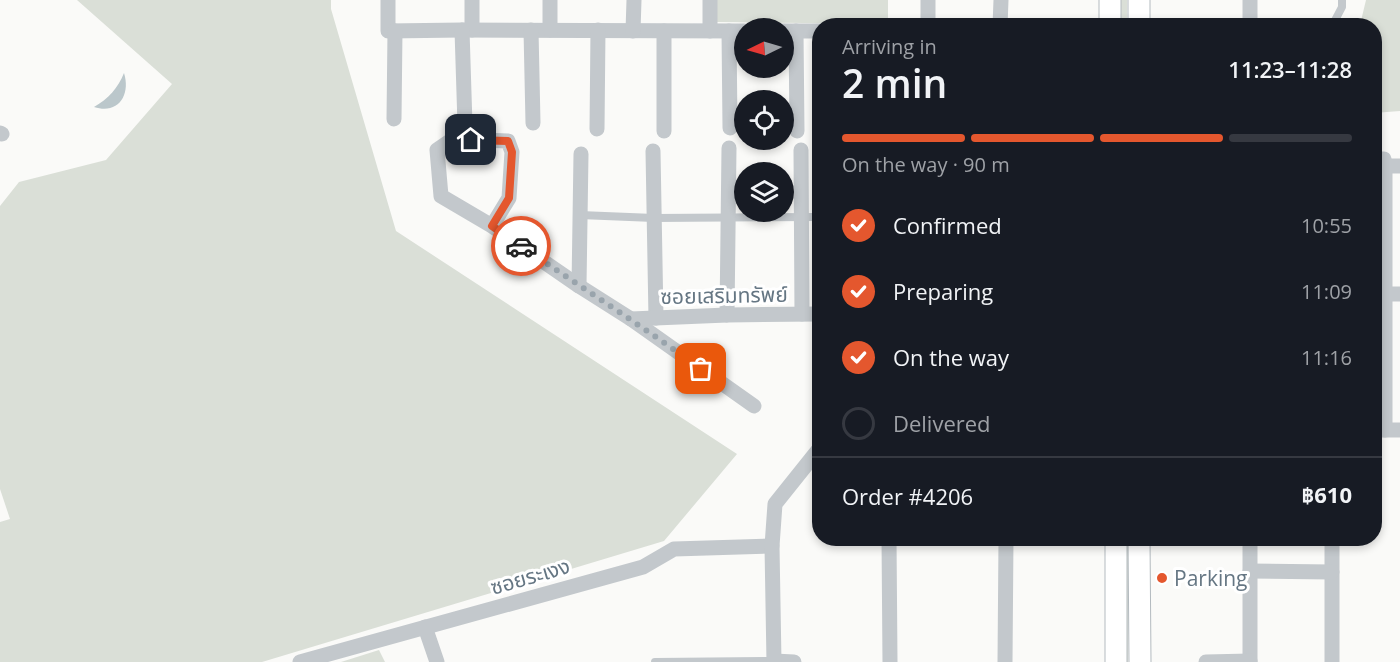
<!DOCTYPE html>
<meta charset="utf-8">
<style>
body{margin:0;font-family:"Open Sans","Noto Sans Thai",sans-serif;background:#242831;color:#f1f3f6;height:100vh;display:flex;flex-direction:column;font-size:22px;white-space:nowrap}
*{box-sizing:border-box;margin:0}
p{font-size:20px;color:#9ea1a6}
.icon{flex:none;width:33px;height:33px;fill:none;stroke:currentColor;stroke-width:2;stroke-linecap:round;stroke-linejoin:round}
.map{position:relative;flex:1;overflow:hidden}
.side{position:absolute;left:812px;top:18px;width:570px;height:528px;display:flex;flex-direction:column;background:#171b24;border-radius:24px;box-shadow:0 3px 9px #0003}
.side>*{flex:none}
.needle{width:39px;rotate:265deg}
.controls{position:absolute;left:734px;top:18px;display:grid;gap:12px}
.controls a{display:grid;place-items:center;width:60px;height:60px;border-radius:50%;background:#171b24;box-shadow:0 3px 9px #0003;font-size:30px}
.pin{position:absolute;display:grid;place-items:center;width:51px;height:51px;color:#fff;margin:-26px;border-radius:12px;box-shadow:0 3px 9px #0006}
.courier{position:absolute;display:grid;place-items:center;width:60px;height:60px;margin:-30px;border:4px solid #e4572e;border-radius:50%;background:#fff;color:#222;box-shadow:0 2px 8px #0007}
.headline em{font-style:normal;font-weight:600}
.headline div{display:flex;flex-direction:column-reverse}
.headline{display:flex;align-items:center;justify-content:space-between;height:102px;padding:0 30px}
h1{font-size:39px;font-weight:600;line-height:45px}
.bar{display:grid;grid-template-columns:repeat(4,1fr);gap:9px 6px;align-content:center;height:72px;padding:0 30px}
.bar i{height:8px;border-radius:4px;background:#363941}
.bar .selected{background:#e4572e}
.bar p{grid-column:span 4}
.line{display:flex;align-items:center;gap:15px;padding:0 30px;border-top:2px solid #363941}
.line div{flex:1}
ol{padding:0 30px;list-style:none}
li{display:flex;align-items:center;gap:18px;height:66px}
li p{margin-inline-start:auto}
li .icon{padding:6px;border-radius:50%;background:#e4572e;color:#fff;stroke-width:4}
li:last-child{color:#9ea1a6}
li i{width:33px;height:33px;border:3px solid #363941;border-radius:50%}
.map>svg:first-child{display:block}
.green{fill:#dadfd7}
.water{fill:#bbc7cb}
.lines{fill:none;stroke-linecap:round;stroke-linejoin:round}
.secondary-casing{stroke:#b3babf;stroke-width:23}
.lane{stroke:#c3c8cc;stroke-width:8}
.street{stroke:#c3c8cc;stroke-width:15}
.secondary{stroke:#fff;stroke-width:21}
.done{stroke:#99a4ac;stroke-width:6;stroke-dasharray:0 10.8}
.route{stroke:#e4572e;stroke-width:8}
.poi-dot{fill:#e4572e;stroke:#fff;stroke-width:2}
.labels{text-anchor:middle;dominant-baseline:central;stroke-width:6;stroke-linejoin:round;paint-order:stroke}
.street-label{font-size:21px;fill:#657683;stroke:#fff}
.poi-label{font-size:21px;fill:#657683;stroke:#fff;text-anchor:start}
</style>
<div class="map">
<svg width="1400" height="662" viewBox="0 0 1400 662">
<rect width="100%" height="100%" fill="#fafaf8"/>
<!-- green -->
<g class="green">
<path d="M 77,0 L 331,0 L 331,9 L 396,231 L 737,454 L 664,541 L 262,662 L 0,662 L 0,522 L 10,519 L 0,489 L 0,206 L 19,182 L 106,160 L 172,84 Z"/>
<path d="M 717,0 L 888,0 L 888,24 L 717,22 Z"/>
<rect x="1120" y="0" width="7" height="25"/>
<path d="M 1366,0 L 1400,0 L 1400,111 L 1374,113 L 1374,26 L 1360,25 Z"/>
<rect x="1122" y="539" width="6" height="123"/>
<path d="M 379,650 L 385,662 L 341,662 Z"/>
</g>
<!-- water -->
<path class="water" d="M 124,73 C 131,95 118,115 94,107 C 108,99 118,88 124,73 Z"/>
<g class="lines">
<!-- secondary casing -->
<g class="secondary-casing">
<g id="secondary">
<path d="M 1110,0 L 1110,26"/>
<path d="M 1139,0 L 1139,26"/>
<path d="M 1116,538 L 1116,662"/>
<path d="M 1139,538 L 1140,662"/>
</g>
</g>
<!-- lane -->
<g class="lane">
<path d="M 1332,26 L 1342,7 L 1342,0"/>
<path d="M 580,215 L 654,218 L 819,217"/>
<path d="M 655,662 L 774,661"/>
</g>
<!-- street -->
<g class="street">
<path d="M 388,0 L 388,31 L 462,30 L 744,31"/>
<path d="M 472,0 L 472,30"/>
<path d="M 1250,0 L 1250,26"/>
<path d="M 928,26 L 928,0"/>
<path d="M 1000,26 L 1001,0"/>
<path d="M 462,30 L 465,125"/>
<path d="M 531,30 L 533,123"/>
<path d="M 550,30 L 550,0"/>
<path d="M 633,31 L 634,0"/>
<path d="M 664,31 L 664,131"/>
<path d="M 710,31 L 710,0"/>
<path d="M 729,31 L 730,128"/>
<path d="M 783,31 L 819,31"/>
<path d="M 796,31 L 797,131"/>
<path d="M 394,119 L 395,31"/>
<path d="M 597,129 L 598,30"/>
<path d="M 0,133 L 2,134"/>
<path d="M 801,150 L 802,314"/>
<path d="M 653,151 L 656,318"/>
<path d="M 1374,159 L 1384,159 L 1385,166 L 1385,430"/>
<path d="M 1385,166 L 1400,166"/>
<path d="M 492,226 L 509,198 L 512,152 L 508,141 L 453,139 L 437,150 L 441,196 L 492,226 L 579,286 L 631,319 L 754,406"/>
<path d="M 579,286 L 581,154"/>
<path d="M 1374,294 L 1400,294"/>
<path d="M 727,315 L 729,148"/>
<path d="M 631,319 L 727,315 L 819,314"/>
<path d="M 1374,430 L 1400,430"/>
<path d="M 889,538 L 890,662"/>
<path d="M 1250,538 L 1250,662"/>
<path d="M 1332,538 L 1332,662"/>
<path d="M 1250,571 L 1332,572"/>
<path d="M 425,627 L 437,662"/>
<path d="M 774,661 L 794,662"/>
<path d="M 300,662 L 643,567 L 674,549 L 772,546"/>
<path d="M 774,662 L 772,546 L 775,504 L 819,449"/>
<path d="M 1005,662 L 1006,538"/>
<path d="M 1206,662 L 1250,661"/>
</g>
<!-- secondary -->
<use href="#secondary" class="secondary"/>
</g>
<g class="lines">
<!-- done -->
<path class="done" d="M 521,246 C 581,287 642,326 701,369"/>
<!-- route -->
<path class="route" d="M 471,140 L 508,141 L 512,152 L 509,198 L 492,226 L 521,246"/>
</g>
<!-- markers -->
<circle class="poi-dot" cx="1162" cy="578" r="6"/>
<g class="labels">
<!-- street labels -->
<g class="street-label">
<text transform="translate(724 295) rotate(-1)">ซอยเสริมทรัพย์</text>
<text transform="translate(530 576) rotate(-16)">ซอยระเงง</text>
</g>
<!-- poi labels -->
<g class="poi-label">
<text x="1174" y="578">Parking</text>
</g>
</g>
</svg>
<div class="controls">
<a><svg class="needle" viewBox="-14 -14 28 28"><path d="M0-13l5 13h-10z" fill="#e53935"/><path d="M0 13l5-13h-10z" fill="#9ea1a6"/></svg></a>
<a><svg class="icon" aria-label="locate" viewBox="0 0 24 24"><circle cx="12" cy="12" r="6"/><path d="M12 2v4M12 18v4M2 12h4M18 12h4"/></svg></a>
<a><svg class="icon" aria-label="layers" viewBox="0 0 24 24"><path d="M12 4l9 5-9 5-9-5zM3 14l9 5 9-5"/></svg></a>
</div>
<div class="pin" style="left:701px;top:369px;background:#ea580c"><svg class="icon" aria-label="bag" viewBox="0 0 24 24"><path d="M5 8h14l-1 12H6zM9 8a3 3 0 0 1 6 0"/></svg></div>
<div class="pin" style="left:471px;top:140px;background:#1f2937"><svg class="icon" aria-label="home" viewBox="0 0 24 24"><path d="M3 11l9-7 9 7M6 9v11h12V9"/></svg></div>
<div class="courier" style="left:521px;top:246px"><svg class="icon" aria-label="car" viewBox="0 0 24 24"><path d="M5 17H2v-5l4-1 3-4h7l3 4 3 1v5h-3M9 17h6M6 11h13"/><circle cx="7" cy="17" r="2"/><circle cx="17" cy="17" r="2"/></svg></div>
<section class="side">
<div class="headline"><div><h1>2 min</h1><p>Arriving in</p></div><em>11:23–11:28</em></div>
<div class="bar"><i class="selected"></i><i class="selected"></i><i class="selected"></i><i></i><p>On the way · 90 m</p></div>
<ol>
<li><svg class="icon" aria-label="check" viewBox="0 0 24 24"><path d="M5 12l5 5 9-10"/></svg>Confirmed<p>10:55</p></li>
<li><svg class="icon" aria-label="check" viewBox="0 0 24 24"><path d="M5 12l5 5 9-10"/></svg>Preparing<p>11:09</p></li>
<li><svg class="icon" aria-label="check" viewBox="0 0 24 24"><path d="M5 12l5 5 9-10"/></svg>On the way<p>11:16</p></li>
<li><i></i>Delivered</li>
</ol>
<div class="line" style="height:78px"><div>Order #4206</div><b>฿610</b></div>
</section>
</div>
